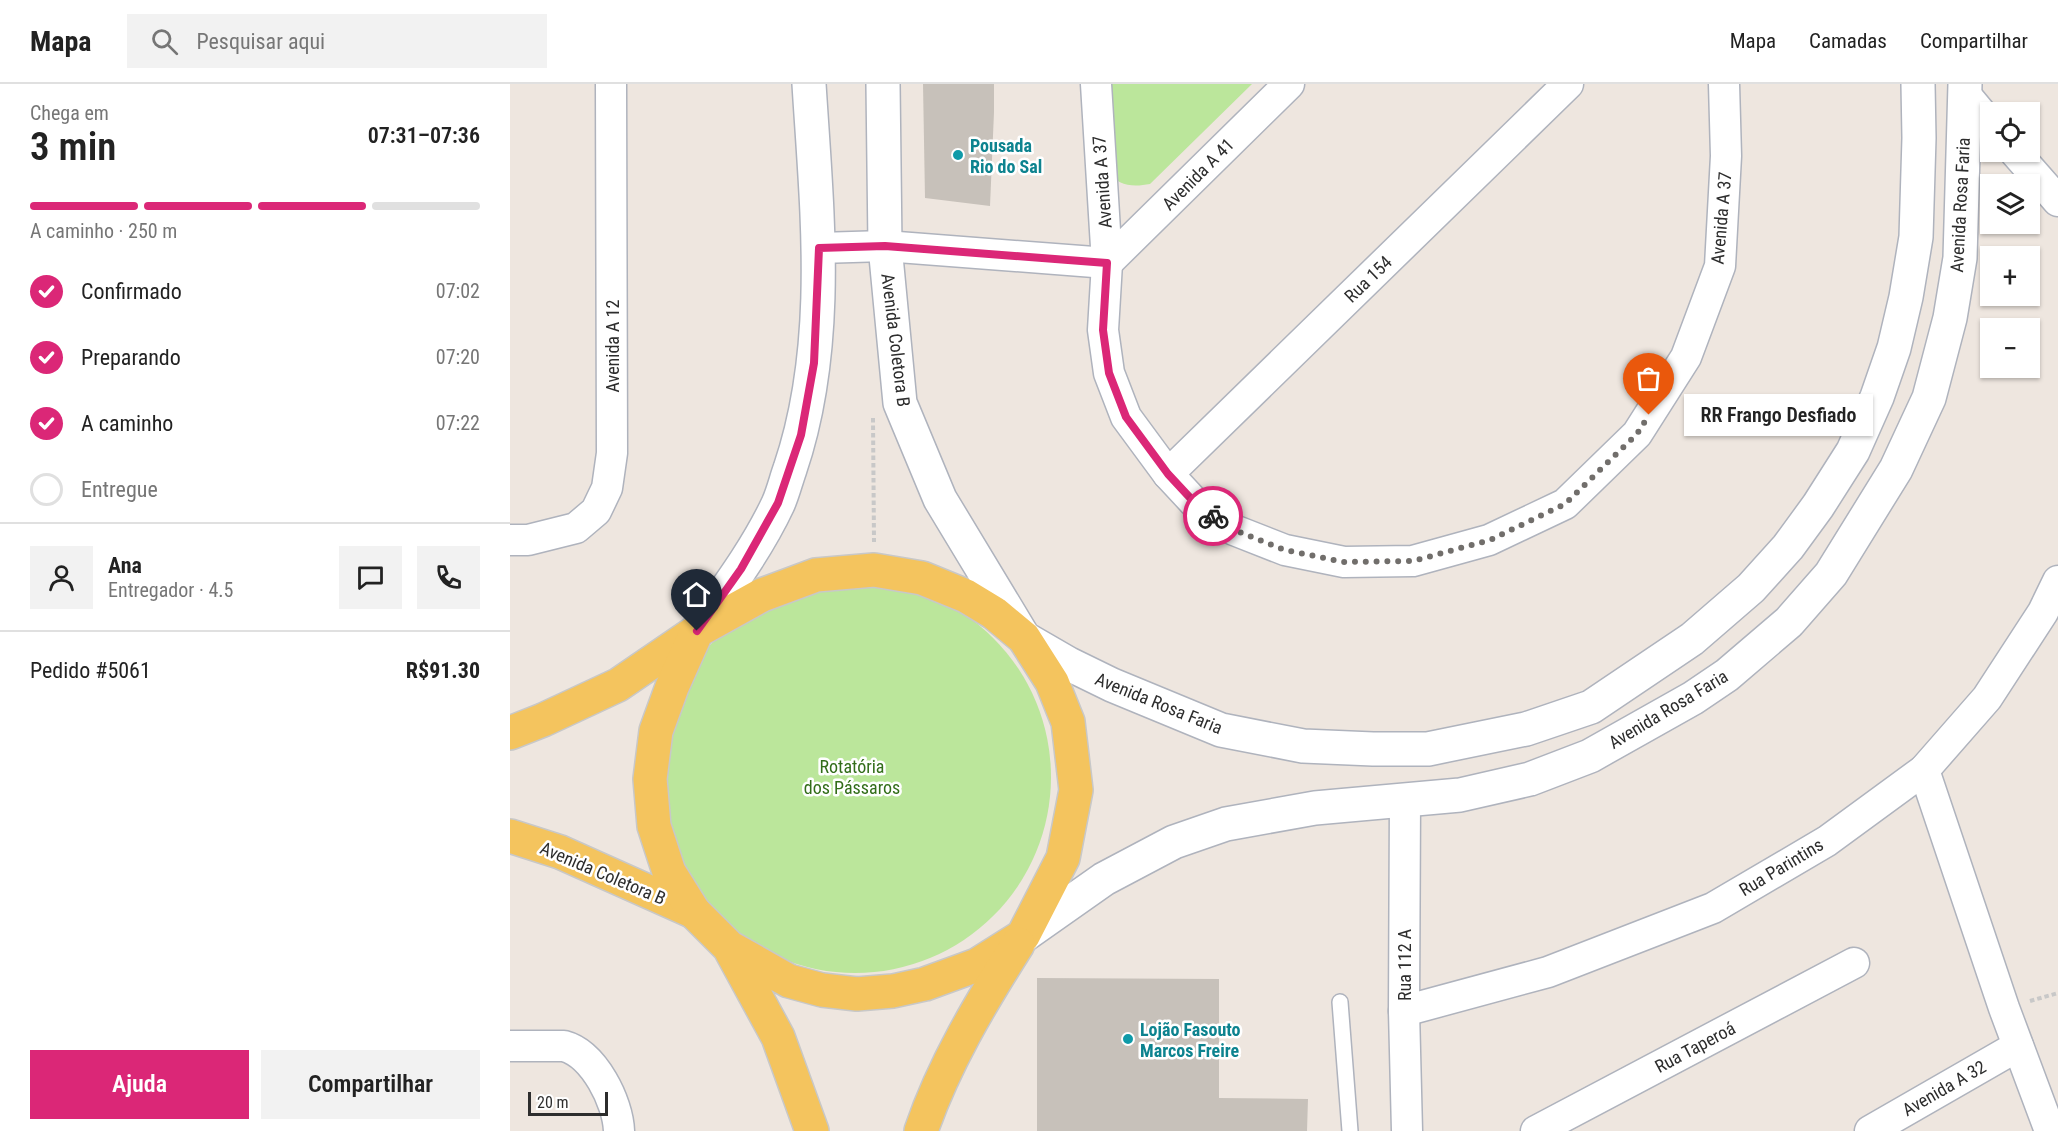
<!DOCTYPE html>
<html lang="pt">
<meta charset="utf-8">
<style>
body{margin:0;font-family:"Roboto Condensed",sans-serif;background:#f2f2f2;color:#222;height:100vh;display:flex;flex-direction:column;font-size:22px;white-space:nowrap}
*{box-sizing:border-box;margin:0}
p{font-size:20px;color:#767676}
.icon{flex:none;width:33px;height:33px;fill:none;stroke:currentColor;stroke-width:2;stroke-linecap:round;stroke-linejoin:round}
.map{position:relative;flex:1;overflow:hidden}
.details{display:flex;flex-direction:column;background:#fff;width:510px}
.details>*{flex:none}
.fabs{position:absolute;left:1470px;top:18px;display:grid;gap:12px}
.fabs a{display:grid;place-items:center;width:60px;height:60px;border-radius:0px;background:#fff;box-shadow:0 2px 4px #0004;font-size:30px}
.scale{position:absolute;left:18px;bottom:15px;width:80px;box-sizing:border-box;padding-left:6px;border:3px solid #2d2d2d;border-top:0;font-size:16px;line-height:21px;white-space:nowrap;color:#2d2d2d;-webkit-text-stroke:4px #fff;paint-order:stroke}
.pin{position:absolute;display:grid;place-items:center;width:51px;height:51px;color:#fff;margin:-62px -26px;border-radius:50% 50% 50% 0;rotate:-45deg;box-shadow:0 0 6px #0007}
.pin .icon{rotate:45deg}
.courier{position:absolute;display:grid;place-items:center;width:60px;height:60px;margin:-30px;border:4px solid #db2777;border-radius:50%;background:#fff;color:#222;box-shadow:0 2px 8px #0007}
.bubble{position:absolute;height:42px;border-radius:0px;background:#fff;box-shadow:0 2px 4px #0004;font-size:20px;font-weight:600;line-height:42px;text-align:center}
.overview em{font-style:normal;font-weight:600}
.overview div{display:flex;flex-direction:column-reverse}
.overview{display:flex;align-items:center;justify-content:space-between;height:102px;padding:0 30px}
h1{font-size:39px;font-weight:600;line-height:45px}
.bar{display:grid;grid-template-columns:repeat(4,1fr);gap:9px 6px;align-content:center;height:72px;padding:0 30px}
.bar i{height:8px;border-radius:4px;background:#e0e0e0}
.bar .active{background:#db2777}
.bar p{grid-column:span 4}
.line{display:flex;align-items:center;gap:15px;padding:0 30px;border-top:2px solid #e0e0e0}
.line div{flex:1}
.round{display:grid;place-items:center;flex:none;width:63px;height:63px;border-radius:0px;background:#f2f2f2}
ol{padding:0 30px;list-style:none}
li{display:flex;align-items:center;gap:18px;height:66px}
li p{margin-inline-start:auto}
li .icon{padding:6px;border-radius:50%;background:#db2777;color:#fff;stroke-width:4}
li:last-child{color:#767676}
li i{width:33px;height:33px;border:3px solid #e0e0e0;border-radius:50%}
.primary-button{display:flex;gap:12px;margin-top:auto;padding:12px 30px}
.primary-button a{flex:1;height:69px;border-radius:0px;background:#db2777;color:#fff;font-size:24px;font-weight:600;line-height:69px;text-align:center}
.primary-button a+a{background:#f2f2f2;color:#222}
header{display:flex;align-items:center;gap:36px;box-sizing:border-box;height:84px;padding:0 30px;background:#fff;border-bottom:2px solid #e0e0e0}
header strong{font-size:28px}
nav{display:flex;gap:33px;margin-inline-start:auto;font-size:21px}
.search{width:420px;height:54px;background:#f2f2f2;display:flex;align-items:center;gap:15px;box-sizing:border-box;padding:0 21px;border-radius:0px;color:#767676;font-size:22px}
main{display:flex;flex:1;min-height:0}
.map>svg:first-child{display:block}
.green{fill:#bbe69b}
.building{fill:#c7c1ba}
.lines{fill:none;stroke-linecap:round;stroke-linejoin:round}
.service-casing{stroke:#afb3bd;stroke-width:18}
.minor-casing{stroke:#afb3bd;stroke-width:33}
.tertiary-casing{stroke:#afb3bd;stroke-width:36}
.primary-casing{stroke:#c8c8c8;stroke-width:36}
.path{stroke:#c8c8c8;stroke-width:4;stroke-dasharray:4.5 3;stroke-linecap:butt}
.service{stroke:#fff;stroke-width:15}
.minor{stroke:#fff;stroke-width:30}
.tertiary{stroke:#fff;stroke-width:33}
.primary{stroke:#f4c45e;stroke-width:33}
.done{stroke:#716e6b;stroke-width:6;stroke-dasharray:0 10.8}
.route{stroke:#db2777;stroke-width:8}
.culture-dot{fill:#0f9aa8;stroke:#fff;stroke-width:2}
.labels{text-anchor:middle;dominant-baseline:central;stroke-width:5;stroke-linejoin:round;paint-order:stroke}
.culture-label{font-size:18px;font-weight:bold;fill:#0d838f;stroke:#fff;text-anchor:start}
.street-label{font-size:18px;fill:#2d2d2d;stroke:#fff}
.park-label{font-size:18px;fill:#326d19;stroke:#fff}
</style>
<header>
<strong>Mapa</strong>
<div class="search"><svg class="icon" aria-label="search" viewBox="0 0 24 24"><circle cx="10" cy="10" r="6"/><path d="M15 15l6 6"/></svg>Pesquisar aqui</div>
<nav><a>Mapa</a><a>Camadas</a><a>Compartilhar</a></nav>
</header>
<main>
<section class="details">
<div class="overview"><div><h1>3 min</h1><p>Chega em</p></div><em>07:31–07:36</em></div>
<div class="bar"><i class="active"></i><i class="active"></i><i class="active"></i><i></i><p>A caminho · 250 m</p></div>
<ol>
<li><svg class="icon" aria-label="check" viewBox="0 0 24 24"><path d="M5 12l5 5 9-10"/></svg>Confirmado<p>07:02</p></li>
<li><svg class="icon" aria-label="check" viewBox="0 0 24 24"><path d="M5 12l5 5 9-10"/></svg>Preparando<p>07:20</p></li>
<li><svg class="icon" aria-label="check" viewBox="0 0 24 24"><path d="M5 12l5 5 9-10"/></svg>A caminho<p>07:22</p></li>
<li><i></i>Entregue</li>
</ol>
<div class="line" style="height:108px"><a class="round"><svg class="icon" aria-label="person" viewBox="0 0 24 24"><circle cx="12" cy="8" r="4"/><path d="M4 21q1-7 8-7t8 7"/></svg></a><div><b>Ana</b><p>Entregador · 4.5</p></div><a class="round"><svg class="icon" aria-label="chat" viewBox="0 0 24 24"><path d="M4 5h16v11H9l-5 4z"/></svg></a><a class="round"><svg class="icon" aria-label="phone" viewBox="0 0 24 24"><path d="M5 4h4l2 5-3 2q2 4 5 5l2-3 5 2v4C11 20 4 13 5 4z"/></svg></a></div>
<div class="line" style="height:78px"><div>Pedido #5061</div><b>R$91.30</b></div>
<div class="primary-button"><a>Ajuda</a><a>Compartilhar</a></div>
</section>
<div class="map">
<svg width="1548" height="1047" viewBox="0 0 1548 1047">
<rect width="100%" height="100%" fill="#eee6df"/>
<!-- green -->
<g class="green">
<path d="M 595,0 L 742,0 L 640,100 C 624,103 607,103 598,86 C 594,78 595,14 595,0 Z"/>
<circle cx="345" cy="693" r="196"/>
</g>
<!-- building -->
<g class="building">
<path d="M 413,0 L 484,0 L 484,28 L 480,122 L 415,114 Z"/>
<path d="M 527,894 L 709,895 L 709,1014 L 798,1015 L 797,1047 L 527,1047 Z"/>
</g>
<g class="lines">
<!-- service casing -->
<g class="service-casing">
<path id="service" d="M 830,918 L 840,1047"/>
</g>
<!-- minor casing -->
<g class="minor-casing">
<g id="minor">
<path d="M 586,0 L 597,179 L 593,246 L 599,289 L 616,333 L 658,390 L 684,418 L 724,446 L 775,466 L 834,478 L 903,477 L 979,456 L 1055,420 L 1127,350 L 1176,273 L 1210,182 L 1216,72 L 1214,0"/>
<path d="M 1455,10 L 1480,40"/>
<path d="M 1505,68 L 1548,117"/>
<path d="M 309,164 L 375,162 L 597,179 L 779,0"/>
<path d="M 658,390 L 1058,0"/>
<path d="M 0,456 L 18,456 L 66,444 L 86,427 L 97,404 L 102,369 L 101,0"/>
<path d="M 1414,686 L 1494,924 L 1540,1047"/>
<path d="M 895,716 L 894,927 L 897,1047"/>
<path d="M 894,927 L 1038,888 L 1203,824 L 1317,757 L 1414,686 L 1477,614 L 1533,528 L 1548,497"/>
<path d="M 0,962 L 54,962 C 84,970 108,1018 109,1047"/>
<path d="M 1026,1047 L 1344,879"/>
<path d="M 1360,1047 L 1508,962"/>
</g>
</g>
<!-- tertiary casing -->
<g class="tertiary-casing">
<g id="tertiary">
<path d="M 373,0 L 375,162 L 390,319 L 430,415 L 514,554 L 559,580 L 602,601 L 711,646 L 793,662 L 863,665 L 918,665 L 1016,645 L 1081,623 L 1182,555 L 1241,504 L 1278,463 L 1308,422 L 1343,367 L 1367,313 L 1384,264 L 1396,213 L 1406,153 L 1409,54 L 1408,0"/>
<path d="M 187,547 C 216,506 247,465 268,420 C 273,409 276,396 280,385 C 322,261 307,128 299,0"/>
<path d="M 513,852 L 594,795 L 664,758 L 716,740 L 805,724 L 950,711 L 1020,695 L 1080,672 L 1183,614 L 1217,591 L 1279,538 L 1321,490 L 1386,385 L 1419,314 L 1440,234 L 1450,174 L 1455,0"/>
</g>
</g>
<!-- primary casing -->
<g class="primary-casing">
<g id="primary">
<path d="M 0,649 L 33,636 L 108,601 L 187,547"/>
<path d="M 0,752 L 50,768 L 184,828"/>
<path d="M 219,863 L 279,897 L 312,906 L 347,910 L 383,907 L 415,900 L 467,881 L 513,852 L 553,774 L 566,706 L 558,638 L 542,598 L 514,554 L 484,529 L 456,512 L 412,494 L 364,486 L 306,491 L 252,511 L 187,547 L 162,603 L 146,647 L 140,695 L 144,742 L 159,788 L 184,828 L 219,863 L 268,953 L 302,1047"/>
<path d="M 411,1047 C 434,980 470,920 508,860"/>
</g>
</g>
<!-- path -->
<g class="path">
<path d="M 363,334 L 364,458"/>
<path d="M 1520,917 L 1548,909"/>
</g>
<!-- service -->
<use href="#service" class="service"/>
<!-- minor -->
<use href="#minor" class="minor"/>
<!-- tertiary -->
<use href="#tertiary" class="tertiary"/>
<!-- primary -->
<use href="#primary" class="primary"/>
</g>
<g class="lines">
<!-- done -->
<path class="done" d="M 703,432 L 724,446 L 775,466 L 834,478 L 903,477 L 980,456 L 1055,420 L 1127,350 L 1139,331"/>
<!-- route -->
<path class="route" d="M 187,547 L 231,485 L 268,419 L 291,351 L 304,279 L 309,164 L 375,162 L 597,179 L 593,246 L 599,289 L 616,333 L 658,390 L 684,418 L 703,432"/>
</g>
<!-- markers -->
<g class="culture-dot">
<circle cx="448" cy="71" r="6"/>
<circle cx="618" cy="955" r="6"/>
</g>
<g class="labels">
<!-- culture labels -->
<g class="culture-label">
<text x="460" y="61">Pousada<tspan x="460" dy="21">Rio do Sal</tspan></text>
<text x="630" y="945">Lojão Fasouto<tspan x="630" dy="21">Marcos Freire</tspan></text>
</g>
<!-- street labels -->
<g class="street-label">
<text transform="translate(688 90) rotate(-45)">Avenida A 41</text>
<text transform="translate(592 98) rotate(-94)">Avenida A 37</text>
<text transform="translate(1450 121) rotate(-87)">Avenida Rosa Faria</text>
<text transform="translate(1211 134) rotate(-85)">Avenida A 37</text>
<text transform="translate(858 195) rotate(-44)">Rua 154</text>
<text transform="translate(386 256) rotate(83)">Avenida Coletora B</text>
<text transform="translate(102 262) rotate(-90)">Avenida A 12</text>
<text transform="translate(649 619) rotate(22)">Avenida Rosa Faria</text>
<text transform="translate(1158 625) rotate(-31)">Avenida Rosa Faria</text>
<text transform="translate(1271 783) rotate(-31)">Rua Parintins</text>
<text transform="translate(93 789) rotate(23)">Avenida Coletora B</text>
<text transform="translate(894 881) rotate(-90)">Rua 112 A</text>
<text transform="translate(1185 963) rotate(-28)">Rua Taperoá</text>
<text transform="translate(1434 1004) rotate(-30)">Avenida A 32</text>
</g>
<!-- park labels -->
<g class="park-label">
<text x="342" y="682">Rotatória<tspan x="342" dy="21">dos Pássaros</tspan></text>
</g>
</g>
</svg>
<div class="fabs">
<a><svg class="icon" aria-label="locate" viewBox="0 0 24 24"><circle cx="12" cy="12" r="6"/><path d="M12 2v4M12 18v4M2 12h4M18 12h4"/></svg></a>
<a><svg class="icon" aria-label="layers" viewBox="0 0 24 24"><path d="M12 4l9 5-9 5-9-5zM3 14l9 5 9-5"/></svg></a>
<a>+</a>
<a>−</a>
</div>
<div class="scale">20 m</div>
<div class="pin" style="left:1139px;top:331px;background:#ea580c"><svg class="icon" aria-label="bag" viewBox="0 0 24 24"><path d="M5 8h14l-1 12H6zM9 8a3 3 0 0 1 6 0"/></svg></div>
<div class="pin" style="left:187px;top:547px;background:#1f2937"><svg class="icon" aria-label="home" viewBox="0 0 24 24"><path d="M3 11l9-7 9 7M6 9v11h12V9"/></svg></div>
<div class="courier" style="left:703px;top:432px"><svg class="icon" aria-label="bike" viewBox="0 0 24 24"><circle cx="6" cy="16" r="4"/><circle cx="18" cy="16" r="4"/><path d="M6 16l4-8h5l3 8M10 8l3 8H6M13 5h3"/></svg></div>
<div class="bubble" style="left:1174px;top:310px;width:189px">RR Frango Desfiado</div>
</div>
</main>
